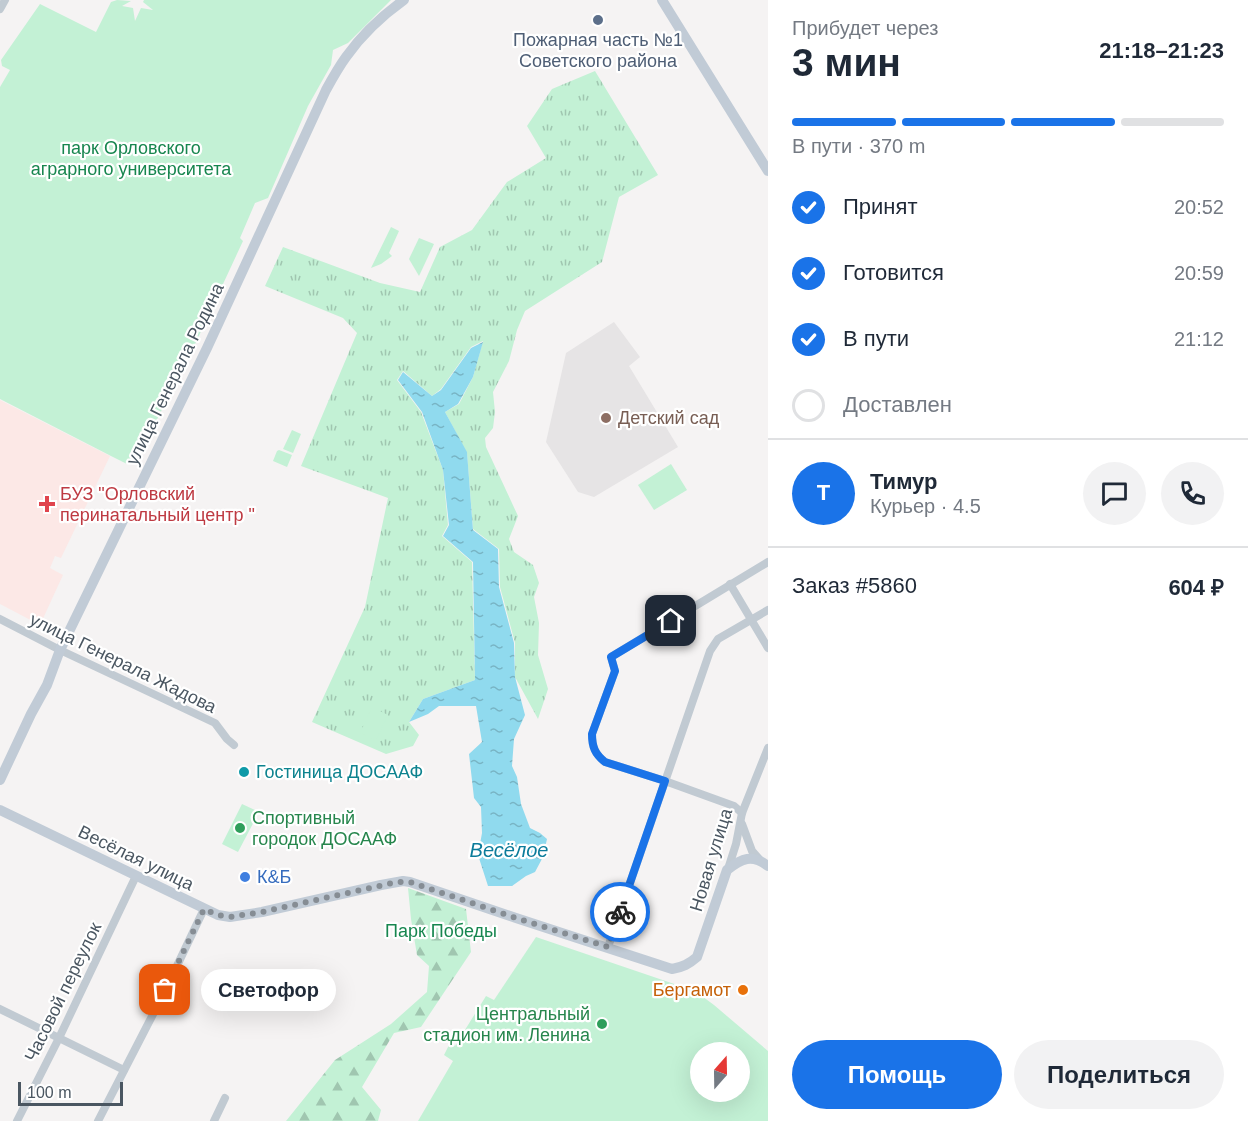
<!DOCTYPE html>
<html lang="ru">
<meta charset="utf-8">
<style>
body{margin:0;font-family:Arial,sans-serif;background:#f2f2f3;color:#1f2937;height:100vh;display:flex;flex-direction:column;font-size:22px;white-space:nowrap}
*{box-sizing:border-box;margin:0}
p{font-size:20px;color:#747a83}
.icon{flex:none;width:33px;height:33px;fill:none;stroke:currentColor;stroke-width:2;stroke-linecap:round;stroke-linejoin:round}
.map{position:relative;flex:1;overflow:hidden}
.sheet{display:flex;flex-direction:column;background:#fff;width:480px}
.sheet>*{flex:none}
.needle{width:39px;rotate:20deg}
.buttons{position:absolute;left:690px;top:1042px;display:grid;gap:12px}
.buttons a{display:grid;place-items:center;width:60px;height:60px;border-radius:50%;background:#fff;box-shadow:0 6px 24px #0002;font-size:30px}
.scale{position:absolute;left:18px;bottom:15px;width:105px;box-sizing:border-box;padding-left:6px;border:3px solid #4a5661;border-top:0;font-size:16px;line-height:21px;white-space:nowrap;color:#4a5661;-webkit-text-stroke:4px #fff;paint-order:stroke}
.pin{position:absolute;display:grid;place-items:center;width:51px;height:51px;color:#fff;margin:-26px;border-radius:12px;box-shadow:0 3px 9px #0006}
.courier{position:absolute;display:grid;place-items:center;width:60px;height:60px;margin:-30px;border:4px solid #1a73e8;border-radius:50%;background:#fff;color:#222;box-shadow:0 2px 8px #0007}
.bubble{position:absolute;height:42px;border-radius:21px;background:#fff;box-shadow:0 6px 24px #0002;font-size:20px;font-weight:600;line-height:42px;text-align:center}
.headline em{font-style:normal;font-weight:600}
.headline div{display:flex;flex-direction:column-reverse}
.headline{display:flex;align-items:center;justify-content:space-between;height:102px;padding:0 24px}
h1{font-size:39px;font-weight:600;line-height:45px}
.bar{display:grid;grid-template-columns:repeat(4,1fr);gap:9px 6px;align-content:center;height:72px;padding:0 24px}
.bar i{height:8px;border-radius:4px;background:#e0e1e3}
.bar .on{background:#1a73e8}
.bar p{grid-column:span 4}
.line{display:flex;align-items:center;gap:15px;padding:0 24px;border-top:2px solid #e0e1e3}
.line div{flex:1}
.round{display:grid;place-items:center;flex:none;width:63px;height:63px;border-radius:32px;background:#f2f2f3}
ol{padding:0 24px;list-style:none}
li{display:flex;align-items:center;gap:18px;height:66px}
li p{margin-inline-start:auto}
li .icon{padding:6px;border-radius:50%;background:#1a73e8;color:#fff;stroke-width:4}
li:last-child{color:#747a83}
li i{width:33px;height:33px;border:3px solid #e0e1e3;border-radius:50%}
.primary-button{display:flex;gap:12px;margin-top:auto;padding:12px 24px}
.primary-button a{flex:1;height:69px;border-radius:36px;background:#1a73e8;color:#fff;font-size:24px;font-weight:600;line-height:69px;text-align:center}
.primary-button a+a{background:#f2f2f3;color:#1f2937}
main{display:flex;flex:1;min-height:0}
.map>svg:first-child{display:block}
.education{fill:#e6e4e5}
.medical{fill:#fce8e6}
.grass{fill:url(#grass-tufts)}
.forest{fill:url(#forest-firs)}
.park{fill:#c3f1d5;fill-rule:evenodd}
.water{fill:url(#water-ripples)}
.lines{fill:none;stroke-linecap:round;stroke-linejoin:round}
.street{stroke:#c1cad2;stroke-width:8}
.secondary{stroke:#c1cbd6;stroke-width:10}
.done{stroke:#868d94;stroke-width:6;stroke-dasharray:0 10.8}
.route{stroke:#1a73e8;stroke-width:8}
.service-dot{fill:#5c6f8a;stroke:#fff;stroke-width:2}
.education-dot{fill:#8d6e63;stroke:#fff;stroke-width:2}
.health-dot{fill:#e0444e;stroke:#fff;stroke-width:2}
.culture-dot{fill:#0f9aa8;stroke:#fff;stroke-width:2}
.leisure-dot{fill:#2e9e5b;stroke:#fff;stroke-width:2}
.shop-dot{fill:#3f7fe0;stroke:#fff;stroke-width:2}
.food-dot{fill:#e8710a;stroke:#fff;stroke-width:2}
.labels{text-anchor:middle;dominant-baseline:central;stroke-width:4.5;stroke-linejoin:round;paint-order:stroke}
.service-label{font-size:18px;fill:#4e5e75;stroke:#fff}
.park-label{font-size:18px;fill:#17864f;stroke:#fff}
.street-label{font-size:18px;fill:#4a5661;stroke:#fff}
.education-label{font-size:18px;fill:#785e54;stroke:#fff;text-anchor:start}
.health-label{font-size:18px;fill:#be3a42;stroke:#fff;text-anchor:start}
.culture-label{font-size:18px;fill:#0d838f;stroke:#fff;text-anchor:start}
.leisure-label{font-size:18px;fill:#27864d;stroke:#fff;text-anchor:start}
.shop-label{font-size:18px;fill:#366cbe;stroke:#fff;text-anchor:start}
.food-label{font-size:18px;fill:#c56008;stroke:#fff;text-anchor:end}
.water-label{font-size:20px;font-style:italic;fill:#0c7c9b;stroke:#fff}
</style>
<main>
<div class="map">
<svg width="768" height="1121" viewBox="0 0 768 1121">
<defs>
<pattern id="grass-tufts" width="24" height="20" patternUnits="userSpaceOnUse" patternTransform="scale(1.5)"><rect width="24" height="20" fill="#c3f1d5"/><path d="M3 7l-1-3M5 7V3M7 7l1-3M15 17l-1-3M17 17v-4M19 17l1-3" fill="none" stroke="#a0c6b0"/></pattern>
<pattern id="forest-firs" width="22" height="20" patternUnits="userSpaceOnUse" patternTransform="scale(1.5)"><rect width="22" height="20" fill="#c3f1d5"/><path d="M5 1l3.5 6h-7zM16 11l3.5 6h-7z" fill="#a0c6b0"/></pattern>
<pattern id="water-ripples" width="26" height="14" patternUnits="userSpaceOnUse" patternTransform="scale(1.5)"><rect width="26" height="14" fill="#90daee"/><path d="M2 4q2-2 4 0t4 0M15 11q2-2 4 0t4 0" fill="none" stroke="#78b4c4"/></pattern>
</defs>
<rect width="100%" height="100%" fill="#f5f3f3"/>
<!-- education -->
<path class="education" d="M 614,322 L 640,357 L 629,366 L 678,447 L 594,497 L 578,492 L 546,442 L 566,353 Z"/>
<!-- medical -->
<path class="medical" d="M 0,400 L 110,456 L 61,558 L 55,556 L 50,568 L 63,575 L 40,625 L 0,604 Z"/>
<!-- grass -->
<path class="grass" d="M 595,71 L 658,175 L 619,197 L 602,262 L 525,311 L 517,330 L 509,361 L 493,392 L 495,412 L 493,428 L 485,438 L 486,447 L 518,516 L 509,539 L 514,552 L 533,565 L 539,583 L 534,597 L 539,623 L 538,655 L 548,689 L 538,719 L 515,677 L 515,643 L 500,587 L 499,549 L 473,529 L 467,453 L 445,412 L 459,404 L 473,377 L 483,341 L 471,347 L 441,389 L 432,396 L 403,371 L 397,380 L 421,412 L 443,470 L 448,525 L 442,536 L 472,562 L 475,680 L 423,699 L 409,722 L 419,735 L 413,746 L 386,754 L 312,722 L 365,607 L 388,498 L 301,466 L 357,333 L 343,318 L 265,286 L 283,247 L 380,283 L 420,292 L 440,247 L 472,230 L 507,182 L 546,158 L 527,126 L 552,89 Z"/>
<!-- forest -->
<path class="forest" d="M 408,888 L 466,909 L 471,952 L 421,1027 L 394,1033 L 362,1087 L 381,1110 L 378,1121 L 286,1121 L 335,1060 L 391,1024 L 427,992 L 429,966 L 417,955 L 411,919 Z"/>
<!-- park -->
<g class="park">
<path d="M 117,0 L 131,1 L 122,6 L 133,8 L 135,21 L 141,8 L 153,10 L 143,2 L 144,0 L 391,0 L 348,43 L 333,50 L 331,65 L 308,106 L 268,198 L 255,203 L 240,238 L 243,241 L 197,340 L 136,461 L 132,464 L 127,464 L 111,456 L 0,399 L 0,87 L 10,70 L 2,66 L 1,60 L 40,4 L 96,32 L 111,2 Z"/>
<path d="M 391,227 L 399,231 L 389,253 L 392,256 L 381,264 L 371,268 Z"/>
<path d="M 419,238 L 434,244 L 419,276 L 409,259 Z"/>
<path d="M 292,430 L 301,434 L 293,453 L 283,449 Z"/>
<path d="M 279,450 L 292,455 L 287,467 L 273,461 L 277,451 Z"/>
<path d="M 671,464 L 687,490 L 654,510 L 638,485 Z"/>
<path d="M 372,707 L 388,715 L 376,740 L 360,733 Z"/>
<path d="M 242,804 L 259,812 L 238,852 L 222,844 Z"/>
<path d="M 536,937 L 695,991 L 714,1005 L 768,1051 L 768,1121 L 418,1121 L 453,1061 L 444,1055 L 450,1043 L 455,1046 L 486,996 L 494,1000 ZM 700,1053 L 740,1053 L 740,1092 L 700,1092 Z"/>
</g>
<!-- water -->
<path class="water" d="M 483,342 L 473,377 L 458,404 L 445,412 L 467,452 L 473,530 L 498,549 L 499,587 L 514,643 L 515,677 L 525,715 L 514,739 L 512,766 L 517,777 L 521,804 L 530,828 L 540,833 L 547,839 L 543,857 L 535,872 L 526,876 L 512,886 L 488,886 L 478,855 L 482,833 L 481,807 L 474,798 L 469,754 L 482,742 L 476,706 L 439,706 L 428,714 L 409,722 L 423,699 L 475,680 L 473,562 L 443,536 L 449,525 L 443,470 L 422,412 L 398,380 L 403,372 L 432,396 L 441,390 L 471,348 Z"/>
<g class="lines">
<!-- street -->
<g class="street">
<path d="M 0,9 L 5,0"/>
<path d="M 730,584 L 768,648"/>
<path d="M 0,619 L 60,650 L 215,723 L 227,739 L 234,745"/>
<path d="M 742,813 L 734,806 L 665,781 L 605,762 C 595,754 592,747 592,734 L 615,671 L 611,657 L 768,562"/>
<path d="M 742,824 L 752,851 L 760,860"/>
<path d="M 728,869 L 736,844 L 742,813 L 768,748"/>
<path d="M 608,947 L 710,651 L 718,639 L 768,610"/>
<path d="M 0,1009 L 124,1070"/>
<path d="M 17,1121 L 59,1038 L 136,876"/>
<path d="M 98,1121 L 165,991 L 204,909"/>
<path d="M 214,1121 L 225,1098"/>
</g>
<!-- secondary -->
<g class="secondary">
<path d="M 662,0 L 768,171"/>
<path d="M 0,780 L 31,714 L 47,685 L 60,650 L 207,348 L 326,90 C 332,79 338,68 346,57 C 361,36 383,15 404,0"/>
<path d="M 0,810 L 218,915 L 230,917 L 262,912 L 381,885 L 403,881 L 410,882 L 516,918 L 672,969 C 683,967 689,964 697,957 L 727,870 C 742,858 752,854 768,866"/>
</g>
</g>
<g class="lines">
<!-- done -->
<path class="done" d="M 165,990 L 204,909 L 218,915 L 230,917 L 262,912 L 397,882 L 410,882 L 516,918 L 608,947 L 620,912"/>
<!-- route -->
<path class="route" d="M 620,912 L 665,781 L 605,762 C 595,754 592,747 592,734 L 615,671 L 611,657 L 671,621"/>
</g>
<!-- markers -->
<circle class="service-dot" cx="598" cy="20" r="6"/>
<circle class="education-dot" cx="606" cy="418" r="6"/>
<path class="health-dot" d="M44 495h6v6h6v6h-6v6h-6v-6h-6v-6h6z"/>
<circle class="culture-dot" cx="244" cy="772" r="6"/>
<g class="leisure-dot">
<circle cx="240" cy="828" r="6"/>
<circle cx="602" cy="1024" r="6"/>
</g>
<circle class="shop-dot" cx="245" cy="877" r="6"/>
<circle class="food-dot" cx="743" cy="990" r="6"/>
<g class="labels">
<!-- service labels -->
<g class="service-label">
<text x="598" y="40">Пожарная часть №1<tspan x="598" dy="21">Советского района</tspan></text>
</g>
<!-- park labels -->
<g class="park-label">
<text x="131" y="148">парк Орловского<tspan x="131" dy="21">аграрного университета</tspan></text>
<text x="441" y="931">Парк Победы</text>
</g>
<!-- street labels -->
<g class="street-label">
<text transform="translate(175 374) rotate(-64)">улица Генерала Родина</text>
<text transform="translate(123 663) rotate(26)">улица Генерала Жадова</text>
<text transform="translate(136 858) rotate(26)">Весёлая улица</text>
<text transform="translate(711 860) rotate(-73)">Новая улица</text>
<text transform="translate(63 992) rotate(-64)">Часовой переулок</text>
</g>
<!-- education labels -->
<g class="education-label">
<text x="618" y="418">Детский сад</text>
</g>
<!-- health labels -->
<g class="health-label">
<text x="60" y="494">БУЗ "Орловский<tspan x="60" dy="21">перинатальный центр "</tspan></text>
</g>
<!-- culture labels -->
<g class="culture-label">
<text x="256" y="772">Гостиница ДОСААФ</text>
</g>
<!-- leisure labels -->
<g class="leisure-label">
<text x="252" y="818">Спортивный<tspan x="252" dy="21">городок ДОСААФ</tspan></text>
<text x="590" y="1014" text-anchor="end">Центральный<tspan x="590" dy="21">стадион им. Ленина</tspan></text>
</g>
<!-- shop labels -->
<g class="shop-label">
<text x="257" y="877">К&amp;Б</text>
</g>
<!-- food labels -->
<g class="food-label">
<text x="731" y="990">Бергамот</text>
</g>
<!-- water labels -->
<g class="water-label">
<text x="509" y="850">Весёлое</text>
</g>
</g>
</svg>
<div class="buttons">
<a><svg class="needle" viewBox="-14 -14 28 28"><path d="M0-13l5 13h-10z" fill="#e53935"/><path d="M0 13l5-13h-10z" fill="#747a83"/></svg></a>
</div>
<div class="scale">100 m</div>
<div class="pin" style="left:165px;top:990px;background:#ea580c"><svg class="icon" aria-label="bag" viewBox="0 0 24 24"><path d="M5 8h14l-1 12H6zM9 8a3 3 0 0 1 6 0"/></svg></div>
<div class="pin" style="left:671px;top:621px;background:#1f2937"><svg class="icon" aria-label="home" viewBox="0 0 24 24"><path d="M3 11l9-7 9 7M6 9v11h12V9"/></svg></div>
<div class="courier" style="left:620px;top:912px"><svg class="icon" aria-label="bike" viewBox="0 0 24 24"><circle cx="6" cy="16" r="4"/><circle cx="18" cy="16" r="4"/><path d="M6 16l4-8h5l3 8M10 8l3 8H6M13 5h3"/></svg></div>
<div class="bubble" style="left:201px;top:969px;width:135px">Светофор</div>
</div>
<section class="sheet">
<div class="headline"><div><h1>3 мин</h1><p>Прибудет через</p></div><em>21:18–21:23</em></div>
<div class="bar"><i class="on"></i><i class="on"></i><i class="on"></i><i></i><p>В пути · 370 m</p></div>
<ol>
<li><svg class="icon" aria-label="check" viewBox="0 0 24 24"><path d="M5 12l5 5 9-10"/></svg>Принят<p>20:52</p></li>
<li><svg class="icon" aria-label="check" viewBox="0 0 24 24"><path d="M5 12l5 5 9-10"/></svg>Готовится<p>20:59</p></li>
<li><svg class="icon" aria-label="check" viewBox="0 0 24 24"><path d="M5 12l5 5 9-10"/></svg>В пути<p>21:12</p></li>
<li><i></i>Доставлен</li>
</ol>
<div class="line" style="height:108px"><b class="round" style="background:#1a73e8;color:#fff">Т</b><div><b>Тимур</b><p>Курьер · 4.5</p></div><a class="round"><svg class="icon" aria-label="chat" viewBox="0 0 24 24"><path d="M4 5h16v11H9l-5 4z"/></svg></a><a class="round"><svg class="icon" aria-label="phone" viewBox="0 0 24 24"><path d="M5 4h4l2 5-3 2q2 4 5 5l2-3 5 2v4C11 20 4 13 5 4z"/></svg></a></div>
<div class="line" style="height:78px"><div>Заказ #5860</div><b>604 ₽</b></div>
<div class="primary-button"><a>Помощь</a><a>Поделиться</a></div>
</section>
</main>
